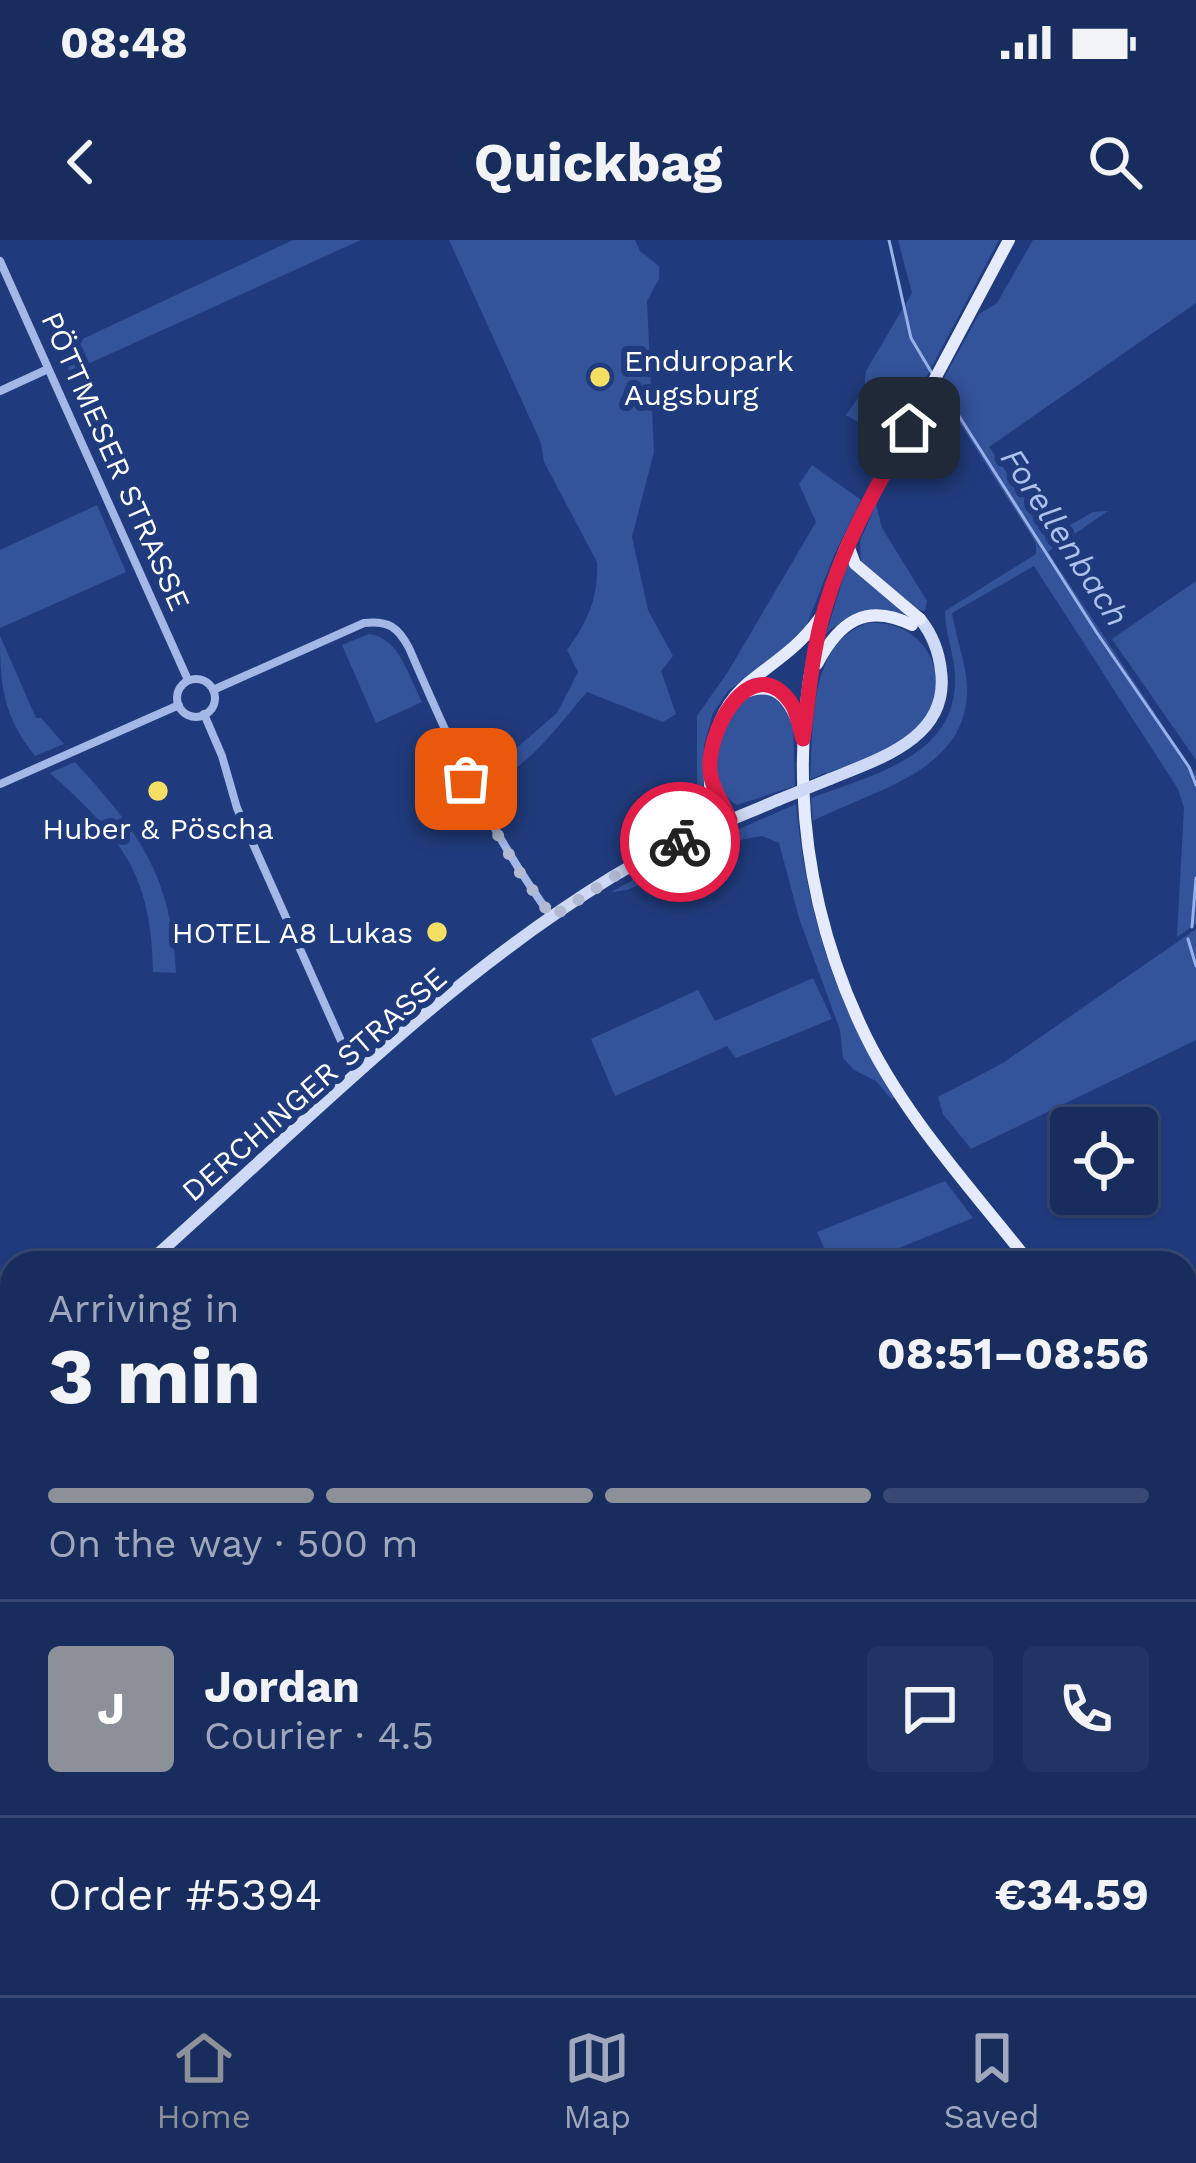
<!DOCTYPE html>
<meta charset="utf-8">
<style>
body{margin:0;font-family:"Work Sans",sans-serif;background:#213464;color:#f1f3f6;height:100vh;display:flex;flex-direction:column;font-size:45px;white-space:nowrap}
*{box-sizing:border-box;margin:0}
p{font-size:39px;color:#9fa7bc}
.icon{flex:none;width:66px;height:66px;fill:none;stroke:currentColor;stroke-width:2;stroke-linecap:round;stroke-linejoin:round}
.map{position:relative;flex:1;overflow:hidden}
.details{position:absolute;left:0px;top:1011px;width:1197px;height:744px;display:flex;flex-direction:column;background:#182c5e;border-radius:36px 36px 0 0;box-shadow:0 3px 9px #0004,0 0 0 3px #364873}
.details>*{flex:none}
.tools{position:absolute;left:1050px;top:867px;display:grid;gap:24px}
.tools a{display:grid;place-items:center;width:108px;height:108px;border-radius:12px;background:#182c5e;box-shadow:0 3px 9px #0004,0 0 0 3px #364873;font-size:60px}
.pin{position:absolute;display:grid;place-items:center;width:102px;height:102px;color:#fff;margin:-51px;border-radius:24px;box-shadow:0 6px 18px #0006}
.courier{position:absolute;display:grid;place-items:center;width:120px;height:120px;margin:-60px;border:9px solid #e11d48;border-radius:50%;background:#fff;color:#222;box-shadow:0 3px 15px #0007}
.head em{font-style:normal;font-weight:700}
.head div{display:flex;flex-direction:column-reverse}
.head{display:flex;align-items:center;justify-content:space-between;height:204px;padding:0 48px}
h1{font-size:78px;font-weight:700;line-height:90px}
.bar{display:grid;grid-template-columns:repeat(4,1fr);gap:18px 12px;align-content:center;height:144px;padding:0 48px}
.bar i{height:15px;border-radius:9px;background:#364873}
.bar .active{background:#8c9099}
.bar p{grid-column:span 4}
.line{display:flex;align-items:center;gap:30px;padding:0 48px;border-top:3px solid #364873}
.line div{flex:1}
.round{display:grid;place-items:center;flex:none;width:126px;height:126px;border-radius:12px;background:#213464}
.status{display:flex;justify-content:space-between;align-items:center;height:84px;padding:0 60px;background:#182c5e;direction:ltr}
.status svg{height:33px;fill:currentColor}
header{display:flex;justify-content:space-between;align-items:center;height:156px;padding:0 48px;background:#182c5e;font-size:54px;font-weight:700}
.menu{display:flex;justify-content:space-around;align-items:center;height:168px;border-top:3px solid #364873;background:#182c5e;font-size:33px;color:#9fa7bc}
.menu a{display:grid;justify-items:center;gap:6px}
.menu .active{color:#8c9099}
.map>svg:first-child{display:block}
.green{fill:#33539b}
.lines{fill:none;stroke-linecap:round;stroke-linejoin:round}
.stream{stroke:#97b1e8;stroke-width:3}
.minor{stroke:#a3b8e6;stroke-width:8}
.secondary{stroke:#cdd9f5;stroke-width:12}
.primary{stroke:#e5ebfd;stroke-width:12}
.secondary-bridge{stroke:#cdd9f5;stroke-width:12}
.done{stroke:#b1bad2;stroke-width:12;stroke-dasharray:0 21.6}
.route{stroke:#e11d48;stroke-width:15}
.poi-dot{fill:#f4df64;stroke:#203b7d;stroke-width:4.5}
.labels{text-anchor:middle;dominant-baseline:central;stroke-width:12;stroke-linejoin:round;paint-order:stroke}
.poi-label{font-size:30px;fill:#fff;stroke:#203b7d;text-anchor:start}
.street-label{font-size:30px;fill:#fff;stroke:#203b7d}
.water-label{font-size:33px;font-style:italic;fill:#aec2ee;stroke:#203b7d}
</style>
<div class="status"><b>08:48</b><svg viewBox="0 0 49 12"><path d="M0 12V9h3v3zM5 12V6h3v6zM10 12V3h3v9zM15 12V0h3v12zM26 1h20v11H26zM47 4h2v5h-2z"/></svg></div>
<header><svg class="icon" aria-label="back" viewBox="0 0 24 24"><path d="M15 5l-7 7 7 7"/></svg>Quickbag<svg class="icon" aria-label="search" viewBox="0 0 24 24"><circle cx="10" cy="10" r="6"/><path d="M15 15l6 6"/></svg></header>
<div class="map">
<svg width="1196" height="1755" viewBox="0 0 1196 1755">
<rect width="100%" height="100%" fill="#203b7d"/>
<!-- green -->
<g class="green">
<path d="M 293,0 L 361,0 L 70,132 L 59,110 Z"/>
<path d="M 449,0 L 635,0 L 640,11 L 659,26 L 659,39 L 647,61 L 654,212 L 632,297 L 648,370 L 673,416 L 661,431 L 676,474 L 663,482 L 587,452 C 560,483 517,545 474,545 L 557,473 L 578,432 L 567,410 C 587,383 599,357 597,322 L 544,222 L 541,203 Z"/>
<path d="M 898,0 L 999,0 L 892,202 L 846,175 L 864,150 L 866,131 L 912,53 Z"/>
<path d="M 1033,0 L 1196,0 L 1196,63 L 989,207 L 1051,296 L 1093,272 L 1108,271 L 1048,312 L 1196,535 L 1196,684 L 1177,697 L 1184,568 L 1178,549 L 1034,326 L 952,373 C 956,398 966,423 967,447 C 969,533 871,550 813,581 L 811,558 C 871,535 959,517 955,435 C 954,414 945,393 945,371 L 1036,314 L 1036,303 L 938,149 L 979,74 L 997,63 Z"/>
<path d="M 812,225 L 861,260 L 835,313 L 803,394 L 728,451 L 713,473 L 704,505 L 703,577 L 660,598 L 662,590 L 688,564 L 697,547 L 697,476 L 729,430 L 816,282 L 799,244 Z"/>
<path d="M 876,264 L 882,288 L 927,361 L 925,371 L 919,370 L 861,323 L 860,301 Z"/>
<path d="M 97,265 L 126,332 L 0,388 L 0,310 Z"/>
<path d="M 849,319 L 908,376 C 875,366 851,370 826,394 Z"/>
<path d="M 1196,341 L 1196,520 L 1112,399 Z"/>
<path d="M 868,383 C 932,379 960,451 912,492 C 885,516 843,526 810,539 C 814,487 807,403 868,383 Z"/>
<path d="M 369,394 C 399,397 409,437 422,462 L 376,483 L 342,405 Z"/>
<path d="M 0,396 L 36,478 L 41,478 L 64,504 L 35,516 C 3,476 0,445 0,396 Z"/>
<path d="M 757,452 L 779,457 L 793,480 L 795,546 L 737,565 C 696,542 720,467 757,452 Z"/>
<path d="M 75,522 C 139,592 172,636 176,733 L 153,732 C 152,633 120,596 50,533 Z"/>
<path d="M 796,564 C 806,669 835,767 895,856 L 892,860 L 876,841 L 854,830 L 843,818 L 840,790 L 799,678 L 779,603 L 762,596 L 744,599 L 627,650 L 611,652 L 678,616 Z"/>
<path d="M 1196,689 L 1196,800 L 971,909 L 943,874 L 938,857 L 1003,823 Z"/>
<path d="M 813,738 L 832,779 L 736,818 L 727,806 L 615,856 L 591,799 L 698,750 L 715,781 Z"/>
<path d="M 945,941 L 973,978 L 862,1023 L 831,1023 L 817,992 Z"/>
<path d="M 969,1743 L 1151,1743 L 1153,1755 L 942,1755 Z"/>
</g>
<g class="lines">
<!-- stream -->
<g class="stream">
<path d="M 889,0 L 911,98 L 933,135"/>
<path d="M 938,143 L 1097,393 L 1189,527 L 1196,545"/>
<path d="M 1192,687 L 1196,638"/>
<path d="M 1188,699 L 1196,726"/>
</g>
<!-- minor -->
<g class="minor">
<path d="M 0,21 L 188,440"/>
<path d="M 0,151 L 48,129"/>
<circle cx="196" cy="458" r="19"/>
<path d="M 213,450 L 364,383 C 388,380 398,387 409,408 C 451,505 488,590 551,676"/>
<path d="M 204,474 L 222,516 L 237,568 L 355,832"/>
<path d="M 0,544 L 179,465"/>
</g>
<!-- secondary -->
<g class="secondary">
<path d="M 830,539 C 879,519 950,498 941,431 C 939,412 932,394 920,379"/>
<path d="M 148,1023 C 298,890 439,743 612,637 C 664,606 722,584 778,560"/>
<path d="M 0,1147 L 12,1137"/>
</g>
<!-- primary -->
<g class="primary">
<path d="M 1009,0 C 975,64 940,129 906,193 C 885,231 863,268 846,307 C 782,460 791,636 861,786 C 901,873 971,948 1030,1023"/>
<path d="M 848,305 L 855,324 L 920,379"/>
<path d="M 817,424 C 839,382 866,362 912,385"/>
<path d="M 741,454 C 777,437 792,462 801,492"/>
<path d="M 714,544 L 730,580"/>
<path d="M 716,586 C 704,538 707,477 748,443 C 776,420 796,410 819,379"/>
<path d="M 1185,1222 L 1196,1236"/>
</g>
<!-- secondary-bridge -->
<path class="secondary-bridge" d="M 778,560 L 830,539"/>
</g>
<g class="lines">
<!-- done -->
<path class="done" d="M 466,539 L 518,630 L 552,677 L 624,630 L 680,602"/>
<!-- route -->
<path class="route" d="M 680,602 L 730,580 C 725,567 714,552 711,537 C 702,496 751,406 791,463 C 798,473 799,487 803,499 C 809,455 812,410 825,368 C 844,303 877,246 909,188"/>
</g>
<!-- markers -->
<g class="poi-dot">
<circle cx="600" cy="137" r="12"/>
<circle cx="158" cy="551" r="12"/>
<circle cx="437" cy="692" r="12"/>
</g>
<g class="labels">
<!-- poi labels -->
<g class="poi-label">
<text x="624" y="120">Enduropark<tspan x="624" dy="34">Augsburg</tspan></text>
<text x="158" y="588" text-anchor="middle">Huber &amp; Pöscha</text>
<text x="413" y="692" text-anchor="end">HOTEL A8 Lukas</text>
</g>
<!-- street labels -->
<g class="street-label">
<text transform="translate(116 221) rotate(66)">PÖTTMESER STRASSE</text>
<text transform="translate(314 844) rotate(-41)">DERCHINGER STRASSE</text>
</g>
<!-- water labels -->
<g class="water-label">
<text transform="translate(1065 297) rotate(57)">Forellenbach</text>
</g>
</g>
</svg>
<div class="tools">
<a><svg class="icon" aria-label="locate" viewBox="0 0 24 24"><circle cx="12" cy="12" r="6"/><path d="M12 2v4M12 18v4M2 12h4M18 12h4"/></svg></a>
</div>
<div class="pin" style="left:466px;top:539px;background:#ea580c"><svg class="icon" aria-label="bag" viewBox="0 0 24 24"><path d="M5 8h14l-1 12H6zM9 8a3 3 0 0 1 6 0"/></svg></div>
<div class="pin" style="left:909px;top:188px;background:#1f2937"><svg class="icon" aria-label="home" viewBox="0 0 24 24"><path d="M3 11l9-7 9 7M6 9v11h12V9"/></svg></div>
<div class="courier" style="left:680px;top:602px"><svg class="icon" aria-label="bike" viewBox="0 0 24 24"><circle cx="6" cy="16" r="4"/><circle cx="18" cy="16" r="4"/><path d="M6 16l4-8h5l3 8M10 8l3 8H6M13 5h3"/></svg></div>
<section class="details">
<div class="head"><div><h1>3 min</h1><p>Arriving in</p></div><em>08:51–08:56</em></div>
<div class="bar"><i class="active"></i><i class="active"></i><i class="active"></i><i></i><p>On the way · 500 m</p></div>
<div class="line" style="height:216px"><b class="round" style="background:#8c9099;color:#fff">J</b><div><b>Jordan</b><p>Courier · 4.5</p></div><a class="round"><svg class="icon" aria-label="chat" viewBox="0 0 24 24"><path d="M4 5h16v11H9l-5 4z"/></svg></a><a class="round"><svg class="icon" aria-label="phone" viewBox="0 0 24 24"><path d="M5 4h4l2 5-3 2q2 4 5 5l2-3 5 2v4C11 20 4 13 5 4z"/></svg></a></div>
<div class="line" style="height:156px"><div>Order #5394</div><b>€34.59</b></div>
</section>
</div>
<nav class="menu">
<a class="active"><svg class="icon" aria-label="home" viewBox="0 0 24 24"><path d="M3 11l9-7 9 7M6 9v11h12V9"/></svg>Home</a>
<a><svg class="icon" aria-label="map" viewBox="0 0 24 24"><path d="M3 6l6-2 6 2 6-2v14l-6 2-6-2-6 2zM9 4v14M15 6v14"/></svg>Map</a>
<a><svg class="icon" aria-label="saved" viewBox="0 0 24 24"><path d="M7 4h10v16l-5-4-5 4z"/></svg>Saved</a>
</nav>
